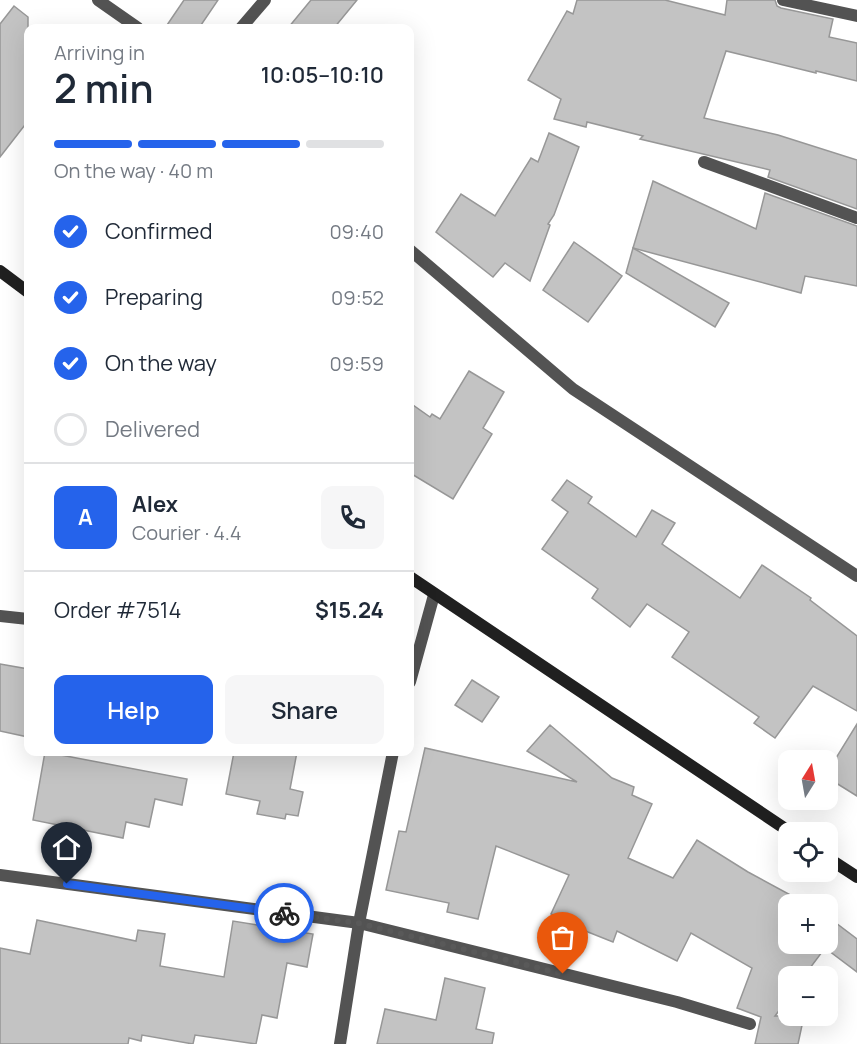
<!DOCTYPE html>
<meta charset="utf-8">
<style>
body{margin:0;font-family:Manrope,sans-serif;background:#f6f6f7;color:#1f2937;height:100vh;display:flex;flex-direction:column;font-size:22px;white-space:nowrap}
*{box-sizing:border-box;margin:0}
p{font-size:20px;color:#747a83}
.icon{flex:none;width:33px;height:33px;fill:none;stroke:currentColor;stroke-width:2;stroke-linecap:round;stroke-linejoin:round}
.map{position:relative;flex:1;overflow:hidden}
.panel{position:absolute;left:24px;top:24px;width:390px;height:732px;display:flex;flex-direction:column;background:#fff;border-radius:12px;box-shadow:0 6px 24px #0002}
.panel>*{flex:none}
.needle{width:39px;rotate:11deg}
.tools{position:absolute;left:778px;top:750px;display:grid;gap:12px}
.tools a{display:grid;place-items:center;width:60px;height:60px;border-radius:12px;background:#fff;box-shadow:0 6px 24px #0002;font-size:30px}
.pin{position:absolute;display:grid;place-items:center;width:51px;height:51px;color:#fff;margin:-62px -26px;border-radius:50% 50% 50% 0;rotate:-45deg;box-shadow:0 0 6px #0007}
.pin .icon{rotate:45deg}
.courier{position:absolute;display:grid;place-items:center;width:60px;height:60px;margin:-30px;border:4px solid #2563eb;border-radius:50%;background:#fff;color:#222;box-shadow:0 2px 8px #0007}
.summary em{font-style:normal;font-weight:600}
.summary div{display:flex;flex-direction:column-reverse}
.summary{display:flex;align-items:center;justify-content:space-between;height:102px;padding:0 30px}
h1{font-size:39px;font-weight:600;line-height:45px}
.bar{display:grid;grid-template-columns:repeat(4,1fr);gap:9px 6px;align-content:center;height:72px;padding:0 30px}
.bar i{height:8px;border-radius:4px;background:#e0e1e3}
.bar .active{background:#2563eb}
.bar p{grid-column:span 4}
.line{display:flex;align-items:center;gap:15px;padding:0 30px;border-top:2px solid #e0e1e3}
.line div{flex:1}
.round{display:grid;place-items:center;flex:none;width:63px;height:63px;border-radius:12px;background:#f6f6f7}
ol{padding:0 30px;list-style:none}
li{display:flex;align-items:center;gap:18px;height:66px}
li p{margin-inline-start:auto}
li .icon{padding:6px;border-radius:50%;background:#2563eb;color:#fff;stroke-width:4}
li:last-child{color:#747a83}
li i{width:33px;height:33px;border:3px solid #e0e1e3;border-radius:50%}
.primary-button{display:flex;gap:12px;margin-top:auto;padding:12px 30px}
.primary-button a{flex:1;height:69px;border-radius:12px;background:#2563eb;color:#fff;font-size:24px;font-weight:600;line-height:69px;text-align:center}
.primary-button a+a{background:#f6f6f7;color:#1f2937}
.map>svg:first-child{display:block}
.building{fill:#c3c3c3;stroke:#979797;stroke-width:1.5}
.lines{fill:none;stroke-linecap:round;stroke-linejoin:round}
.street{stroke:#535353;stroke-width:12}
.secondary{stroke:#202020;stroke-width:12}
.done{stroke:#595959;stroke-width:6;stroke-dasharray:0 10.8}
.route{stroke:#2563eb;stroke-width:8}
</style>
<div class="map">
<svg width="857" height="1044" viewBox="0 0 857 1044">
<rect width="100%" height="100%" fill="#fff"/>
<!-- building -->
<g class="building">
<path d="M 184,0 L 218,0 L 199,28 L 165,28 Z"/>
<path d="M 311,0 L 357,0 L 334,28 L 288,28 Z"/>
<path d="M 577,0 L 665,0 L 725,15 L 727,0 L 775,0 L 777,6 L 781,8 L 833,19 L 829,37 L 857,43 L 857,81 L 816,71 L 816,73 L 726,51 L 704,118 L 778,135 L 857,160 L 857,209 L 768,177 L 770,170 L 640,139 L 643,136 L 587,122 L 586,127 L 554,119 L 561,99 L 528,80 L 567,11 L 573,14 Z"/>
<path d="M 14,6 L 28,17 L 28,121 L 0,157 L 0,24 Z"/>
<path d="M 549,133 L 579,147 L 554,215 L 548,224 L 550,225 L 530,281 L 505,263 L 493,277 L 436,232 L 461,194 L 495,216 L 531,158 L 538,162 Z"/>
<path d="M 653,181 L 756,229 L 765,193 L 857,226 L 857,286 L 805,276 L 801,293 L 633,248 Z"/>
<path d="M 574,242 L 622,276 L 588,322 L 543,290 Z"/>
<path d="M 633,248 L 729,303 L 715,327 L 626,273 Z"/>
<path d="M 469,371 L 504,392 L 483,428 L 492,434 L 453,499 L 410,473 L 410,403 L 430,417 L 432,414 L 440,419 Z"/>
<path d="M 567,480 L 592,497 L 588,503 L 636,537 L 652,510 L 675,523 L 662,544 L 740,598 L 762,565 L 811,598 L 810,600 L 857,636 L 857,711 L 813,686 L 775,738 L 754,723 L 759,717 L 672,657 L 689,632 L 647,604 L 630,627 L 592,598 L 598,589 L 542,549 L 568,512 L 552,500 Z"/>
<path d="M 0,664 L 28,669 L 28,737 L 0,731 Z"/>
<path d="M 472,680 L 499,697 L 482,722 L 455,705 Z"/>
<path d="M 857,724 L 857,796 L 828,778 L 828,771 Z"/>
<path d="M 550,725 L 612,778 L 634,787 L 632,795 L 652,804 L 628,858 L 673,878 L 697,840 L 748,872 L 807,904 L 789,904 L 789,944 L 828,944 L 828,917 L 857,939 L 857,972 L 825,948 L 804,976 L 789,976 L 789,997 L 775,1016 L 804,1016 L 798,1044 L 755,1044 L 761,1017 L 737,1008 L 752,968 L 691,933 L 677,961 L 617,931 L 613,942 L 588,932 L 551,914 L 569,875 L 496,846 L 478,919 L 447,912 L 449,903 L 386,890 L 399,831 L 406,832 L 425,748 L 577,782 L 527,751 Z"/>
<path d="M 45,752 L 187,779 L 182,805 L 155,799 L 149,827 L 126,822 L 123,838 L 33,820 Z"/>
<path d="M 234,752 L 297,752 L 290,789 L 303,792 L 298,816 L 286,814 L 285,819 L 257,814 L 260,801 L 226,794 Z"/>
<path d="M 37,920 L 136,941 L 138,930 L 165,934 L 160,966 L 224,977 L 233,921 L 313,934 L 307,967 L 287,963 L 277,1018 L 262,1015 L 256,1044 L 195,1035 L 193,1044 L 142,1035 L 141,1041 L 129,1038 L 128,1044 L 0,1044 L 0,948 L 30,954 Z"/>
<path d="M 445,978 L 485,988 L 476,1029 L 494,1033 L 492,1044 L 377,1044 L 385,1009 L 436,1020 Z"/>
</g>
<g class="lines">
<!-- street -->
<g class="street">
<path d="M 98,0 L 138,28"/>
<path d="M 783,0 L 857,16"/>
<path d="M 241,28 L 265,0"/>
<path d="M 704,162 L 857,218"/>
<path d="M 410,250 L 573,389 L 857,576"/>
<path d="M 0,616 L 28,619"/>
<path d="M 410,682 L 434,595"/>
<path d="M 0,875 L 359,923 L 677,1002 L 750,1024"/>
<path d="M 340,1044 L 359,923 L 393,752"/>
</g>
<!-- secondary -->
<g class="secondary">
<path d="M 0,271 L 28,292"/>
<path d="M 410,577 L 790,832"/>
<path d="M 828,858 L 857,877"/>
</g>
</g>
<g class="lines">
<!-- done -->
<path class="done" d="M 284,913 L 358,923 L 563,974"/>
<!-- route -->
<path class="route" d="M 67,884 L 284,913"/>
</g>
</svg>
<div class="tools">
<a><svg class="needle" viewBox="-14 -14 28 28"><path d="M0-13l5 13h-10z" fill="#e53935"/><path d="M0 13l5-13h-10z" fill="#747a83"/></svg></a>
<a><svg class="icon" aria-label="locate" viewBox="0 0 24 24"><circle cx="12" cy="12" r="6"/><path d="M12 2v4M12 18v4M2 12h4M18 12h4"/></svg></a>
<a>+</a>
<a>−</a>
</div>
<div class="pin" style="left:563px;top:974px;background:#ea580c"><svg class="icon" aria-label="bag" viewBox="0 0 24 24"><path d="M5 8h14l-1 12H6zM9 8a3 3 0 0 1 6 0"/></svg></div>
<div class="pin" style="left:67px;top:884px;background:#1f2937"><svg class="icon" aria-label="home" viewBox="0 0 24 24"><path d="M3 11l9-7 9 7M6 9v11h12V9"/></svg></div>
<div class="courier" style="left:284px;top:913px"><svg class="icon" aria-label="bike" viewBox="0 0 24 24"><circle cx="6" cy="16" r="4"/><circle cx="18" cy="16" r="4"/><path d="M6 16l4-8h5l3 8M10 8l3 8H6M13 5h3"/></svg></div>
<section class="panel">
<div class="summary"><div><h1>2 min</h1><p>Arriving in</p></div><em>10:05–10:10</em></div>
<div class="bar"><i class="active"></i><i class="active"></i><i class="active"></i><i></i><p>On the way · 40 m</p></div>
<ol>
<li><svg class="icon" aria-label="check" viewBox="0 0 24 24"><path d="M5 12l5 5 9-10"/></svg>Confirmed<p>09:40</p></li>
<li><svg class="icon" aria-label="check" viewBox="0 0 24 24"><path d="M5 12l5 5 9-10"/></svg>Preparing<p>09:52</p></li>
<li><svg class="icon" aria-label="check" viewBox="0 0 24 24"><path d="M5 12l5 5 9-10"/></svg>On the way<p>09:59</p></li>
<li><i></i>Delivered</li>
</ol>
<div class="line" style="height:108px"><b class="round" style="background:#2563eb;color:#fff">A</b><div><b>Alex</b><p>Courier · 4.4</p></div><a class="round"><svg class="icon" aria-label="phone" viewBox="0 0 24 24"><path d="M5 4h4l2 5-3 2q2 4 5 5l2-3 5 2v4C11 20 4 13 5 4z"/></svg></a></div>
<div class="line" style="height:78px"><div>Order #7514</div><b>$15.24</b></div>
<div class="primary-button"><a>Help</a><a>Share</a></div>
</section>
</div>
